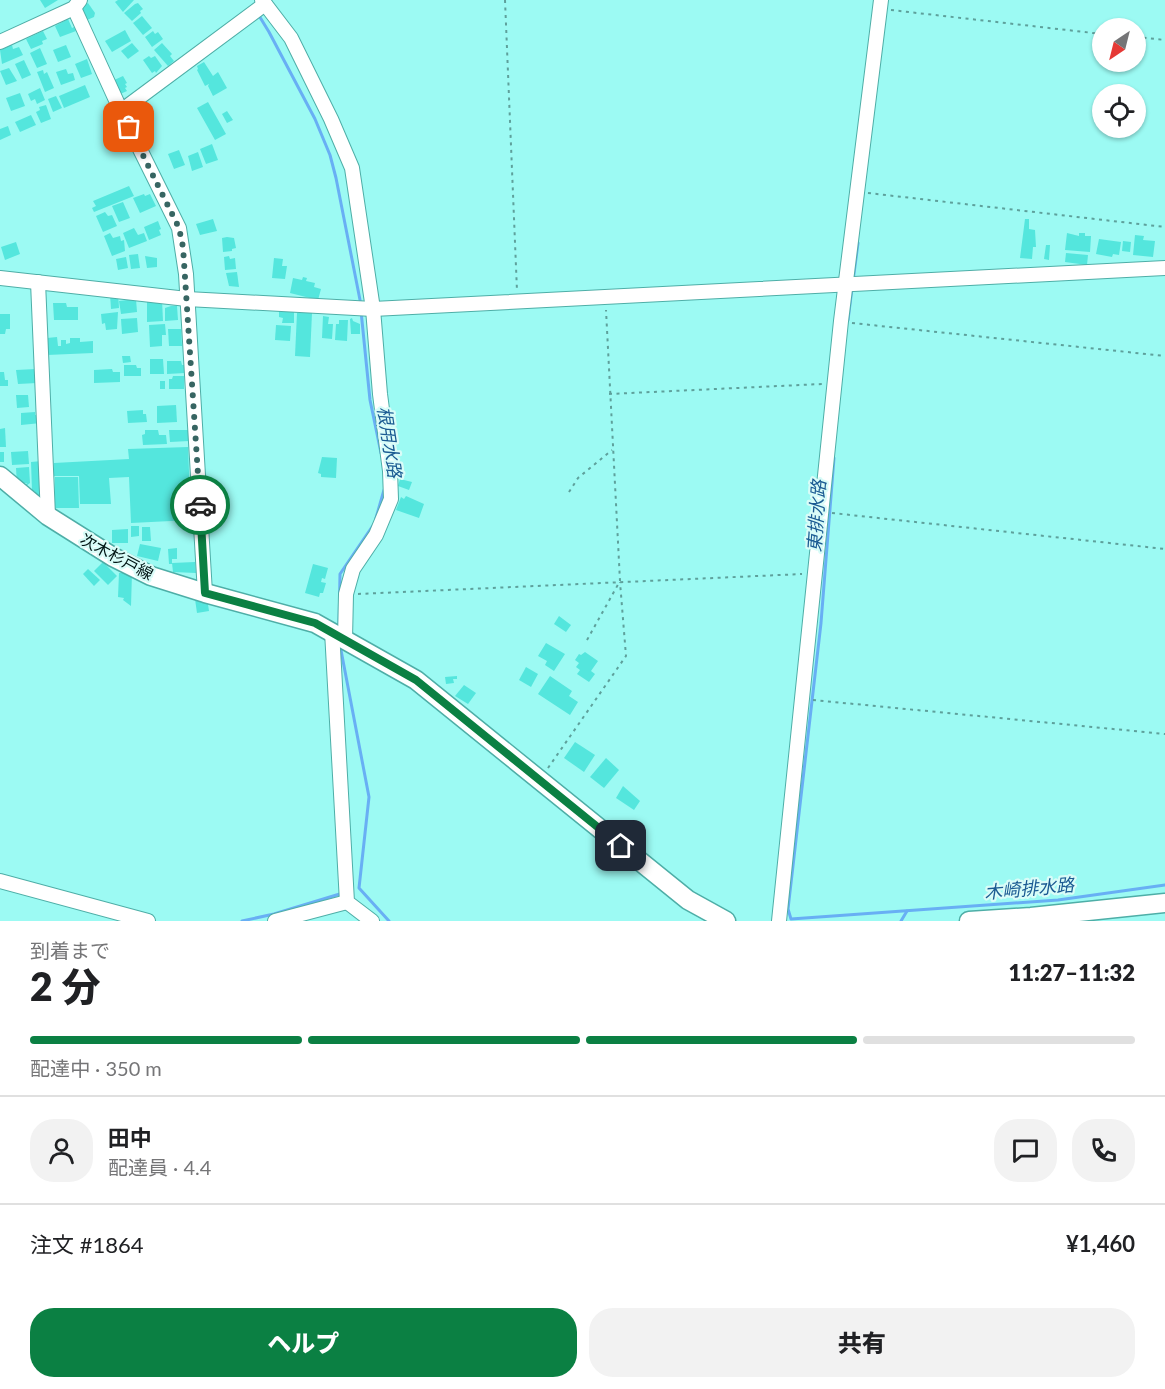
<!DOCTYPE html>
<html lang="ja">
<meta charset="utf-8">
<style>
body{margin:0;font-family:Lato,"Noto Sans JP",sans-serif;background:#f2f2f2;color:#202124;height:100vh;display:flex;flex-direction:column;font-size:22px;white-space:nowrap}
*{box-sizing:border-box;margin:0}
p{font-size:20px;color:#757577}
.icon{flex:none;width:33px;height:33px;fill:none;stroke:currentColor;stroke-width:2;stroke-linecap:round;stroke-linejoin:round}
.map{position:relative;height:921px;overflow:hidden}
.sheet{display:flex;flex-direction:column;background:#fff;flex:1}
.sheet>*{flex:none}
.needle{width:39px;rotate:215deg}
.buttons{position:absolute;left:1092px;top:18px;display:grid;gap:12px}
.buttons a{display:grid;place-items:center;width:54px;height:54px;border-radius:50%;background:#fff;box-shadow:0 2px 4px #0004;font-size:30px}
.pin{position:absolute;display:grid;place-items:center;width:51px;height:51px;color:#fff;margin:-26px;border-radius:12px;box-shadow:0 3px 9px #0006}
.courier{position:absolute;display:grid;place-items:center;width:60px;height:60px;margin:-30px;border:4px solid #0b8043;border-radius:50%;background:#fff;color:#222;box-shadow:0 2px 8px #0007}
.summary em{font-style:normal;font-weight:800}
.summary div{display:flex;flex-direction:column-reverse}
.summary{display:flex;align-items:center;justify-content:space-between;height:102px;padding:0 30px}
h1{font-size:39px;font-weight:800;line-height:45px}
.bar{display:grid;grid-template-columns:repeat(4,1fr);gap:9px 6px;align-content:center;height:72px;padding:0 30px}
.bar i{height:8px;border-radius:4px;background:#e0e0e0}
.bar .active{background:#0b8043}
.bar p{grid-column:span 4}
.line{display:flex;align-items:center;gap:15px;padding:0 30px;border-top:2px solid #e0e0e0}
.line div{flex:1}
.round{display:grid;place-items:center;flex:none;width:63px;height:63px;border-radius:24px;background:#f2f2f2}
.primary-button{display:flex;gap:12px;margin-top:auto;padding:12px 30px}
.primary-button a{flex:1;height:69px;border-radius:24px;background:#0b8043;color:#fff;font-size:24px;font-weight:800;line-height:69px;text-align:center}
.primary-button a+a{background:#f2f2f2;color:#202124}
.map>svg:first-child{display:block}
.lines{fill:none;stroke-linecap:round;stroke-linejoin:round}
.stream{stroke:#68aff4;stroke-width:3}
.building{fill:#54e6dd}
.minor-casing{stroke:#4eaea7;stroke-width:16}
.secondary-casing{stroke:#4eaea7;stroke-width:21}
.path{stroke:#5ea09b;stroke-width:2;stroke-dasharray:3 4.5;stroke-linecap:butt}
.minor{stroke:#fff;stroke-width:14}
.secondary{stroke:#fff;stroke-width:18}
.done{stroke:#376562;stroke-width:6;stroke-dasharray:0 10.8}
.route{stroke:#0b8043;stroke-width:8}
.labels{text-anchor:middle;dominant-baseline:central;stroke-width:4.5;stroke-linejoin:round;paint-order:stroke}
.street-label{font-size:16px;fill:#001514;stroke:#d9fcf8}
.water-label{font-size:18px;font-style:italic;fill:#1a5a92;stroke:#d9fcf8}
</style>
<div class="map">
<svg width="1165" height="921" viewBox="0 0 1165 921">
<rect width="100%" height="100%" fill="#9cfaf3"/>
<g class="lines">
<!-- stream -->
<g class="stream">
<path d="M 258,14 L 269,32 L 315,119 L 330,155 L 336,178 L 361,305"/>
<path d="M 853,281 L 858,243"/>
<path d="M 361,311 L 370,400 L 381,453"/>
<path d="M 848,320 L 852,288"/>
<path d="M 834,458 L 821,623 L 788,909 L 791,919 L 1058,900 L 1165,885"/>
<path d="M 376,518 L 384,490"/>
<path d="M 339,630 L 340,574 L 374,524"/>
<path d="M 340,645 L 369,797 L 359,888 L 389,921"/>
<path d="M 242,921 L 274,914 L 343,893"/>
<path d="M 901,921 L 907,911"/>
</g>
</g>
<!-- building -->
<g class="building">
<path d="M 40,0 L 58,0 L 45,8 Z"/>
<path d="M 118,0 L 134,0 L 123,12 L 115,2 Z"/>
<path d="M 88,3 L 95,13 L 94,17 L 87,20 L 81,6 Z"/>
<path d="M 138,3 L 143,9 L 140,11 L 141,13 L 132,21 L 124,13 L 135,4 Z"/>
<path d="M 142,16 L 152,28 L 143,35 L 133,23 Z"/>
<path d="M 68,19 L 72,28 L 74,27 L 76,31 L 60,37 L 55,26 Z"/>
<path d="M 125,30 L 131,41 L 112,52 L 105,41 Z"/>
<path d="M 43,31 L 47,39 L 42,41 L 43,44 L 31,49 L 26,39 Z"/>
<path d="M 153,31 L 155,34 L 158,32 L 163,39 L 152,47 L 145,37 Z"/>
<path d="M 132,43 L 139,51 L 128,59 L 121,51 Z"/>
<path d="M 162,43 L 172,54 L 170,56 L 174,61 L 168,66 L 154,50 Z"/>
<path d="M 12,45 L 13,49 L 19,47 L 23,55 L 2,64 L 0,50 Z"/>
<path d="M 66,45 L 71,57 L 58,62 L 53,50 Z"/>
<path d="M 40,48 L 47,64 L 37,68 L 30,53 Z"/>
<path d="M 149,56 L 151,58 L 155,56 L 162,66 L 156,73 L 155,71 L 152,73 L 143,60 Z"/>
<path d="M 87,59 L 92,74 L 81,78 L 75,64 Z"/>
<path d="M 24,60 L 31,75 L 22,79 L 15,64 Z"/>
<path d="M 204,62 L 213,76 L 218,72 L 227,88 L 213,96 L 208,86 L 209,84 L 205,86 L 197,70 L 198,69 L 197,66 Z"/>
<path d="M 9,68 L 17,81 L 6,85 L 0,71 Z"/>
<path d="M 66,69 L 68,74 L 73,73 L 75,80 L 61,85 L 56,72 Z"/>
<path d="M 43,70 L 44,74 L 47,72 L 54,88 L 45,92 L 37,72 Z"/>
<path d="M 123,76 L 127,83 L 125,84 L 127,87 L 125,88 L 127,91 L 118,95 L 112,81 Z"/>
<path d="M 85,85 L 90,97 L 64,108 L 59,96 Z"/>
<path d="M 40,88 L 45,100 L 37,104 L 35,99 L 31,101 L 28,94 Z"/>
<path d="M 20,93 L 25,106 L 11,111 L 6,98 Z"/>
<path d="M 56,96 L 62,108 L 53,112 L 48,99 Z"/>
<path d="M 208,102 L 226,134 L 215,140 L 197,108 Z"/>
<path d="M 46,105 L 51,119 L 41,123 L 36,112 L 40,110 L 39,107 Z"/>
<path d="M 227,111 L 233,120 L 227,123 L 222,114 Z"/>
<path d="M 31,115 L 36,125 L 20,132 L 15,122 Z"/>
<path d="M 8,126 L 11,135 L 0,140 L 0,129 Z"/>
<path d="M 212,144 L 218,160 L 206,164 L 200,149 Z"/>
<path d="M 179,150 L 185,165 L 174,169 L 168,154 Z"/>
<path d="M 198,152 L 203,167 L 192,171 L 188,156 Z"/>
<path d="M 129,186 L 134,196 L 94,212 L 92,208 L 96,206 L 93,201 Z"/>
<path d="M 144,194 L 145,196 L 150,194 L 156,206 L 140,213 L 133,198 Z"/>
<path d="M 123,202 L 130,218 L 119,222 L 112,206 Z"/>
<path d="M 105,212 L 108,216 L 112,215 L 117,226 L 103,232 L 96,216 Z"/>
<path d="M 213,219 L 217,231 L 200,235 L 196,224 Z"/>
<path d="M 1025,219 L 1029,219 L 1029,229 L 1035,230 L 1036,247 L 1033,247 L 1032,259 L 1020,258 Z"/>
<path d="M 158,221 L 161,229 L 159,230 L 161,235 L 149,240 L 144,227 Z"/>
<path d="M 134,228 L 138,235 L 144,233 L 147,241 L 129,248 L 123,233 Z"/>
<path d="M 110,233 L 113,238 L 120,236 L 121,241 L 124,240 L 125,251 L 112,256 L 104,236 Z"/>
<path d="M 1067,233 L 1079,236 L 1079,233 L 1085,233 L 1085,236 L 1091,236 L 1090,252 L 1065,250 Z"/>
<path d="M 1135,235 L 1144,236 L 1143,240 L 1155,241 L 1153,257 L 1133,255 Z"/>
<path d="M 227,237 L 234,238 L 236,248 L 232,249 L 232,251 L 223,252 L 222,238 Z"/>
<path d="M 1099,239 L 1121,242 L 1119,255 L 1113,254 L 1112,257 L 1096,254 Z"/>
<path d="M 1123,241 L 1131,242 L 1130,252 L 1122,251 Z"/>
<path d="M 16,242 L 20,254 L 5,260 L 1,247 Z"/>
<path d="M 1046,245 L 1050,245 L 1049,260 L 1044,259 Z"/>
<path d="M 1066,253 L 1088,255 L 1087,265 L 1065,262 Z"/>
<path d="M 138,254 L 140,268 L 131,269 L 129,255 Z"/>
<path d="M 145,256 L 157,258 L 157,267 L 147,268 Z"/>
<path d="M 229,256 L 230,259 L 235,258 L 236,269 L 225,270 L 224,257 Z"/>
<path d="M 126,257 L 128,268 L 118,270 L 116,259 Z"/>
<path d="M 274,258 L 283,259 L 282,266 L 287,266 L 285,279 L 272,278 Z"/>
<path d="M 237,272 L 239,287 L 229,286 L 226,273 Z"/>
<path d="M 303,277 L 307,278 L 306,281 L 315,283 L 314,287 L 321,289 L 318,300 L 290,293 L 293,278 L 302,280 Z"/>
<path d="M 118,293 L 119,308 L 111,309 L 110,294 Z"/>
<path d="M 147,298 L 162,300 L 163,321 L 147,322 Z"/>
<path d="M 136,299 L 137,312 L 121,314 L 119,301 Z"/>
<path d="M 53,303 L 66,303 L 67,307 L 78,307 L 78,320 L 54,320 Z"/>
<path d="M 171,306 L 177,306 L 178,320 L 165,321 L 165,308 Z"/>
<path d="M 279,310 L 294,311 L 294,323 L 282,323 L 283,318 L 279,317 Z"/>
<path d="M 118,312 L 117,329 L 106,330 L 105,323 L 102,324 L 101,314 Z"/>
<path d="M 297,313 L 312,313 L 310,357 L 295,356 Z"/>
<path d="M 0,314 L 10,314 L 10,329 L 6,329 L 5,334 L 0,334 Z"/>
<path d="M 323,316 L 329,317 L 328,324 L 333,324 L 332,339 L 322,338 Z"/>
<path d="M 137,318 L 138,332 L 122,334 L 121,319 Z"/>
<path d="M 352,318 L 353,321 L 360,324 L 360,334 L 351,334 L 350,319 Z"/>
<path d="M 339,320 L 348,320 L 347,341 L 335,340 L 336,324 L 339,324 Z"/>
<path d="M 165,324 L 166,335 L 162,335 L 162,346 L 150,347 L 149,325 Z"/>
<path d="M 276,325 L 291,326 L 290,341 L 275,340 Z"/>
<path d="M 168,329 L 181,329 L 182,346 L 169,346 Z"/>
<path d="M 57,337 L 58,346 L 61,346 L 61,340 L 66,340 L 66,344 L 70,343 L 70,338 L 80,338 L 80,342 L 93,341 L 93,353 L 47,355 L 47,338 Z"/>
<path d="M 122,356 L 130,356 L 131,362 L 123,363 Z"/>
<path d="M 150,359 L 163,359 L 164,374 L 150,374 Z"/>
<path d="M 167,361 L 181,361 L 182,365 L 185,365 L 185,373 L 167,374 Z"/>
<path d="M 124,365 L 136,365 L 137,368 L 141,368 L 141,376 L 124,376 Z"/>
<path d="M 36,369 L 37,383 L 18,384 L 16,370 Z"/>
<path d="M 112,369 L 113,372 L 120,372 L 120,382 L 94,383 L 94,370 Z"/>
<path d="M 0,372 L 4,372 L 5,380 L 8,380 L 8,386 L 0,386 Z"/>
<path d="M 173,376 L 184,376 L 184,389 L 169,389 L 169,379 L 172,379 Z"/>
<rect x="160" y="381" width="5" height="8"/>
<path d="M 16,395 L 28,395 L 29,407 L 17,408 Z"/>
<path d="M 176,405 L 177,422 L 157,423 L 157,406 Z"/>
<path d="M 143,410 L 143,414 L 146,414 L 147,422 L 128,423 L 127,411 Z"/>
<path d="M 35,412 L 35,415 L 40,415 L 41,423 L 21,425 L 21,413 Z"/>
<path d="M 5,428 L 6,447 L 0,447 L 0,429 Z"/>
<path d="M 145,430 L 158,430 L 159,435 L 166,435 L 167,444 L 143,445 L 142,435 L 145,434 Z"/>
<path d="M 169,430 L 188,430 L 189,441 L 170,442 Z"/>
<path d="M 188,447 L 191,520 L 131,523 L 129,477 L 109,478 L 111,504 L 80,504 L 79,476 L 54,476 L 54,463 L 129,459 L 128,449 Z"/>
<path d="M 28,451 L 29,464 L 12,465 L 11,452 Z"/>
<rect x="0" y="452" width="4" height="10"/>
<path d="M 322,457 L 337,458 L 336,478 L 321,477 L 321,474 L 318,473 Z"/>
<path d="M 42,461 L 44,496 L 35,496 L 35,491 L 32,491 L 31,462 Z"/>
<path d="M 29,467 L 30,483 L 22,489 L 27,483 L 17,484 L 16,468 Z"/>
<path d="M 55,477 L 78,477 L 79,508 L 55,508 Z"/>
<path d="M 400,479 L 412,482 L 409,490 L 398,486 Z"/>
<path d="M 406,496 L 424,504 L 419,518 L 396,510 L 401,497 L 404,499 Z"/>
<path d="M 131,526 L 139,526 L 139,536 L 131,537 Z"/>
<path d="M 142,527 L 150,527 L 151,541 L 142,541 Z"/>
<path d="M 128,529 L 128,543 L 112,543 L 112,530 Z"/>
<path d="M 140,544 L 161,548 L 158,561 L 137,556 Z"/>
<path d="M 177,548 L 177,559 L 172,559 L 172,564 L 169,564 L 168,549 Z"/>
<path d="M 103,562 L 117,576 L 108,585 L 94,571 Z"/>
<path d="M 195,562 L 196,573 L 173,572 L 172,563 Z"/>
<path d="M 313,564 L 328,568 L 325,579 L 322,578 L 321,582 L 326,583 L 323,593 L 320,593 L 319,597 L 305,593 Z"/>
<path d="M 88,569 L 100,580 L 94,586 L 83,574 Z"/>
<path d="M 119,573 L 132,573 L 131,606 L 123,600 L 124,598 L 118,597 Z"/>
<path d="M 207,598 L 209,611 L 197,613 L 195,599 Z"/>
<path d="M 559,616 L 571,625 L 566,632 L 554,624 Z"/>
<path d="M 546,643 L 565,654 L 554,671 L 545,665 L 547,661 L 538,656 Z"/>
<path d="M 585,652 L 598,661 L 591,671 L 595,674 L 589,682 L 577,674 L 580,670 L 576,667 L 579,663 L 575,660 L 579,654 L 581,655 Z"/>
<path d="M 526,667 L 538,674 L 531,687 L 519,680 Z"/>
<path d="M 457,676 L 457,679 L 453,679 L 454,683 L 446,684 L 445,677 Z"/>
<path d="M 550,676 L 572,691 L 569,696 L 578,702 L 570,715 L 538,694 Z"/>
<path d="M 464,685 L 476,693 L 468,704 L 455,696 Z"/>
<path d="M 575,742 L 595,755 L 584,772 L 564,758 Z"/>
<path d="M 606,758 L 619,770 L 604,788 L 590,777 Z"/>
<path d="M 623,786 L 640,801 L 634,810 L 616,798 Z"/>
</g>
<g class="lines">
<!-- minor casing -->
<g class="minor-casing">
<g id="minor">
<path d="M 262,0 L 291,38 L 331,119 L 352,168 L 373,309 L 380,394 L 390,471 L 391,499 L 376,535 L 353,569 L 346,594 L 345,639"/>
<path d="M 74,8 L 121,111 L 179,228 L 186,274 L 205,593"/>
<path d="M 0,42 L 74,8 L 80,0"/>
<path d="M 121,111 L 265,4"/>
<path d="M 0,278 L 187,299 L 373,309 L 1165,268"/>
<path d="M 38,282 L 48,516"/>
<path d="M 332,631 L 347,902 L 372,921"/>
<path d="M 0,881 L 148,921"/>
<path d="M 275,921 L 347,902"/>
<path d="M 779,921 L 841,321 L 881,0"/>
</g>
</g>
<!-- secondary casing -->
<g class="secondary-casing">
<g id="secondary">
<path d="M 0,476 L 48,516 L 113,557 L 151,576 L 205,593 L 315,623 L 416,680 L 688,900 L 726,921"/>
<path d="M 969,921 L 1031,917 L 1165,903"/>
</g>
</g>
<!-- path -->
<g class="path">
<path d="M 505,0 L 517,291"/>
<path d="M 891,10 L 1102,34"/>
<path d="M 1136,37 L 1165,40"/>
<path d="M 868,193 L 1165,227"/>
<path d="M 852,323 L 1165,356"/>
<path d="M 609,394 L 822,384"/>
<path d="M 569,492 L 578,478 L 612,450"/>
<path d="M 832,513 L 1165,549"/>
<path d="M 358,594 L 802,574"/>
<path d="M 587,640 L 620,581 L 606,310"/>
<path d="M 813,700 L 1165,734"/>
<path d="M 548,768 L 626,656 L 620,582"/>
</g>
<!-- minor -->
<use href="#minor" class="minor"/>
<!-- secondary -->
<use href="#secondary" class="secondary"/>
</g>
<g class="lines">
<!-- done -->
<path class="done" d="M 129,127 L 179,228 L 183,247 L 200,505"/>
<!-- route -->
<path class="route" d="M 200,505 L 205,593 L 315,623 L 416,680 L 621,846"/>
</g>
<g class="labels">
<!-- street labels -->
<g class="street-label">
<text transform="translate(117 556) rotate(28)">次木杉戸線</text>
</g>
<!-- water labels -->
<g class="water-label">
<text transform="translate(390 442) rotate(81)">根用水路</text>
<text transform="translate(816 516) rotate(-86)">東排水路</text>
<text transform="translate(1029 888) rotate(-5)">木崎排水路</text>
</g>
</g>
</svg>
<div class="buttons">
<a><svg class="needle" viewBox="-14 -14 28 28"><path d="M0-13l5 13h-10z" fill="#e53935"/><path d="M0 13l5-13h-10z" fill="#757577"/></svg></a>
<a><svg class="icon" aria-label="locate" viewBox="0 0 24 24"><circle cx="12" cy="12" r="6"/><path d="M12 2v4M12 18v4M2 12h4M18 12h4"/></svg></a>
</div>
<div class="pin" style="left:129px;top:127px;background:#ea580c"><svg class="icon" aria-label="bag" viewBox="0 0 24 24"><path d="M5 8h14l-1 12H6zM9 8a3 3 0 0 1 6 0"/></svg></div>
<div class="pin" style="left:621px;top:846px;background:#1f2937"><svg class="icon" aria-label="home" viewBox="0 0 24 24"><path d="M3 11l9-7 9 7M6 9v11h12V9"/></svg></div>
<div class="courier" style="left:200px;top:505px"><svg class="icon" aria-label="car" viewBox="0 0 24 24"><path d="M5 17H2v-5l4-1 3-4h7l3 4 3 1v5h-3M9 17h6M6 11h13"/><circle cx="7" cy="17" r="2"/><circle cx="17" cy="17" r="2"/></svg></div>
</div>
<section class="sheet">
<div class="summary"><div><h1>2 分</h1><p>到着まで</p></div><em>11:27–11:32</em></div>
<div class="bar"><i class="active"></i><i class="active"></i><i class="active"></i><i></i><p>配達中 · 350 m</p></div>
<div class="line" style="height:108px"><a class="round"><svg class="icon" aria-label="person" viewBox="0 0 24 24"><circle cx="12" cy="8" r="4"/><path d="M4 21q1-7 8-7t8 7"/></svg></a><div><b>田中</b><p>配達員 · 4.4</p></div><a class="round"><svg class="icon" aria-label="chat" viewBox="0 0 24 24"><path d="M4 5h16v11H9l-5 4z"/></svg></a><a class="round"><svg class="icon" aria-label="phone" viewBox="0 0 24 24"><path d="M5 4h4l2 5-3 2q2 4 5 5l2-3 5 2v4C11 20 4 13 5 4z"/></svg></a></div>
<div class="line" style="height:78px"><div>注文 #1864</div><b>¥1,460</b></div>
<div class="primary-button"><a>ヘルプ</a><a>共有</a></div>
</section>
